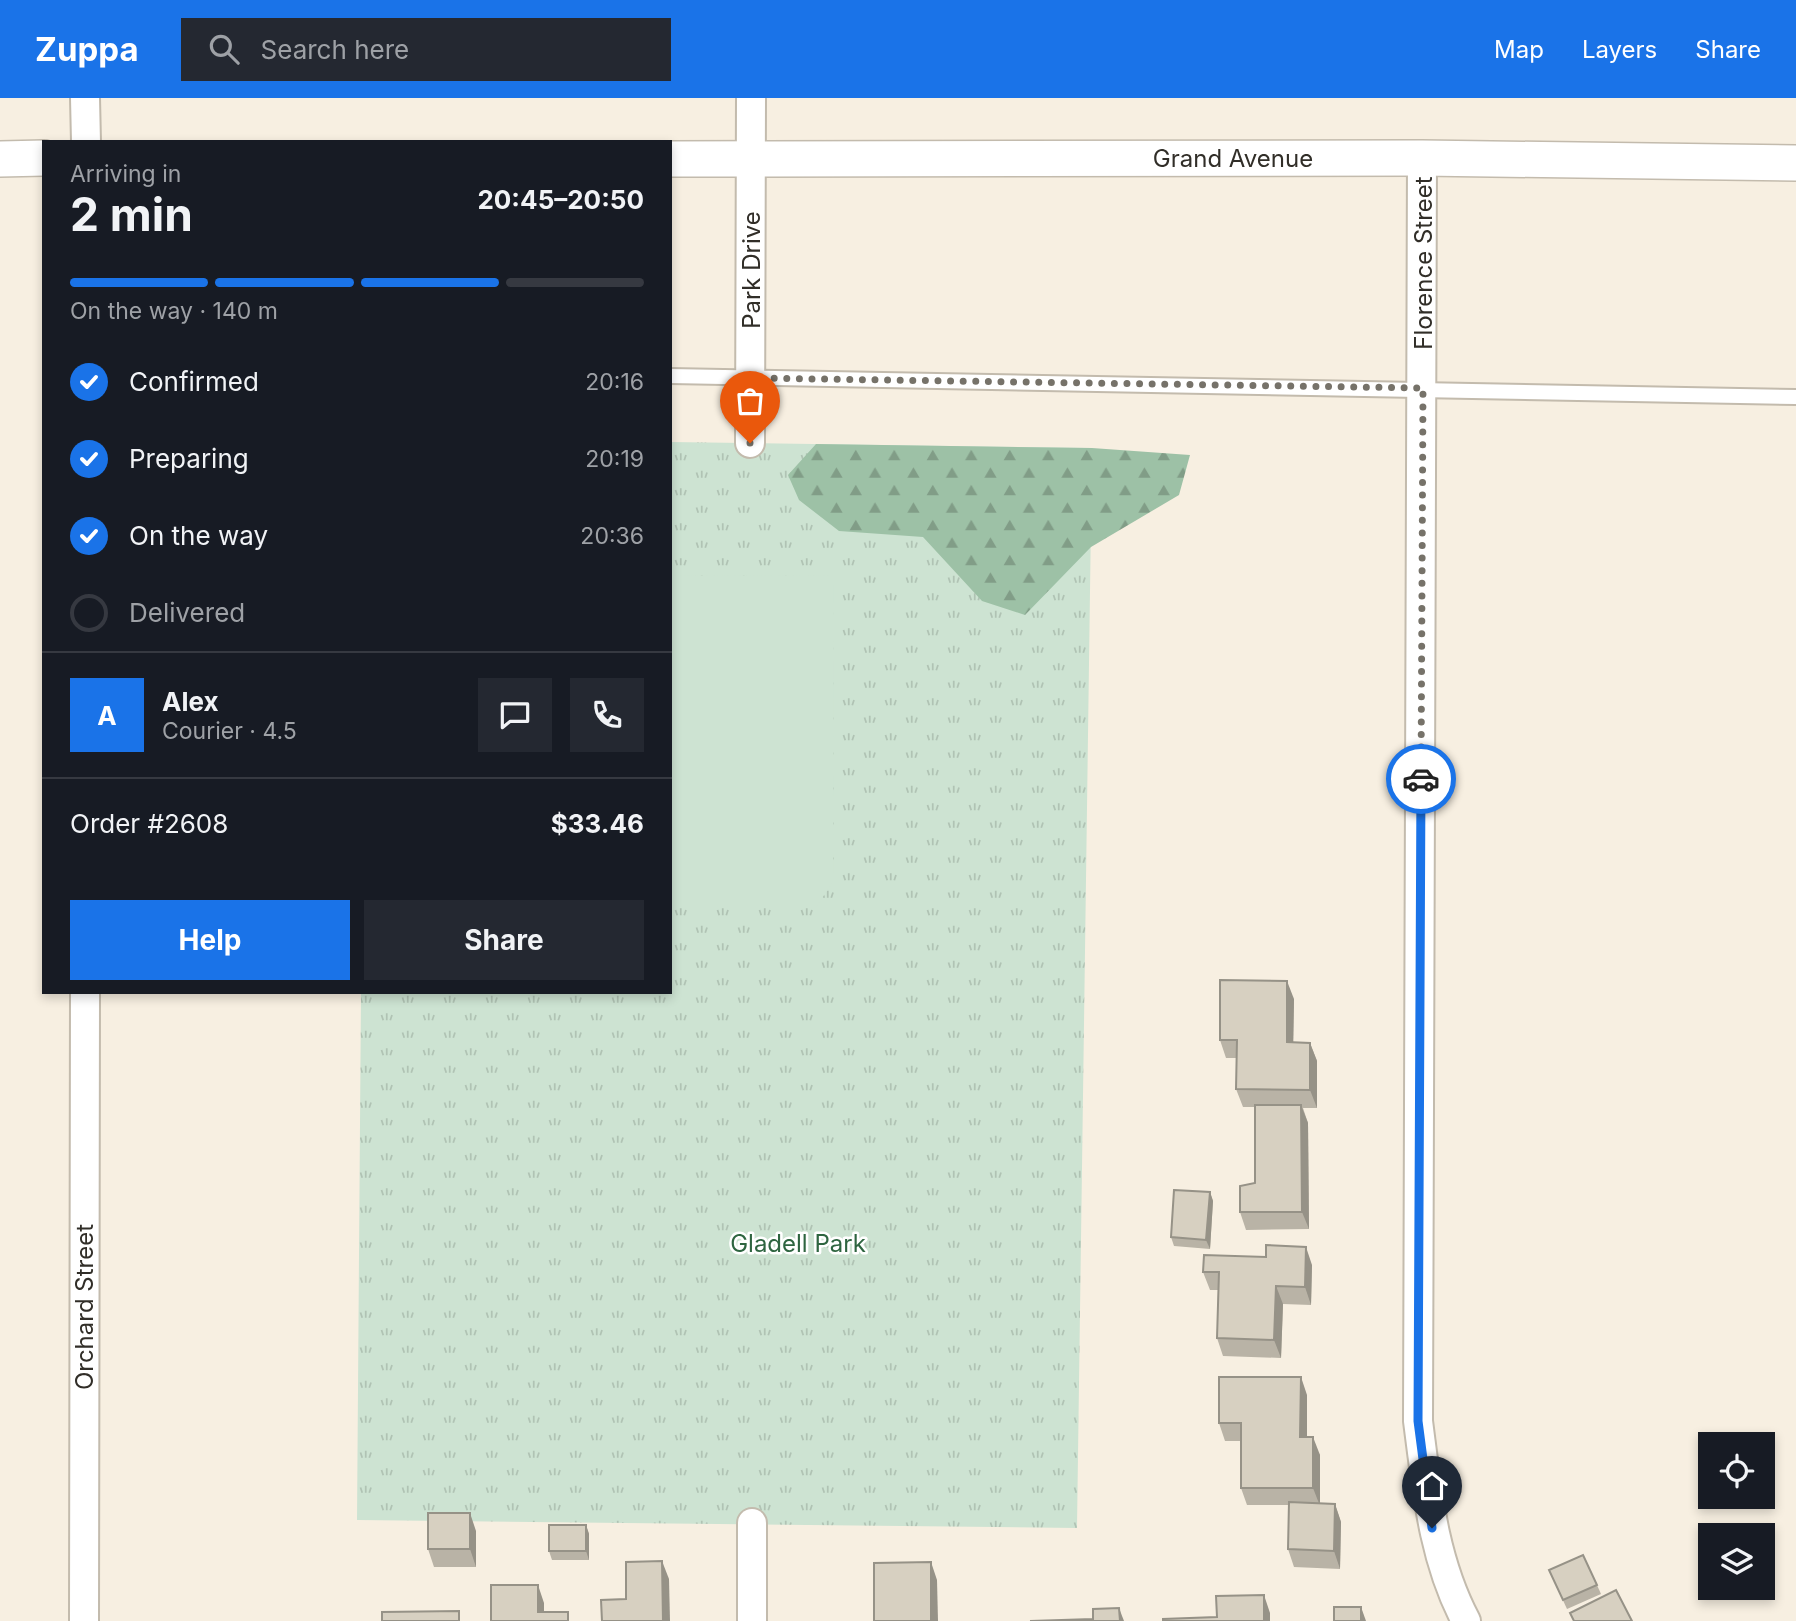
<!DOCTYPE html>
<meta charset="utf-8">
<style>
body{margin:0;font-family:Inter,sans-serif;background:#242831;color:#f1f3f6;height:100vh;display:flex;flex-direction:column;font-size:26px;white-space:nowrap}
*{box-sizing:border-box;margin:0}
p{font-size:23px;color:#9ea1a6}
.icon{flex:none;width:38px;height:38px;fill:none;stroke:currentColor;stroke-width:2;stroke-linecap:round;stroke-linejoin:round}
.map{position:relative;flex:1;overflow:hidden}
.side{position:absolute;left:42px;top:42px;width:630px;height:854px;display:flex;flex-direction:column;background:#171b24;border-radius:0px;box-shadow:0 4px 10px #0003}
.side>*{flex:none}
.controls{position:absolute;left:1698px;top:1334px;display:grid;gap:14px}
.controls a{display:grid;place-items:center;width:77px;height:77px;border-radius:0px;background:#171b24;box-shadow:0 4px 10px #0003;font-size:35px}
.pin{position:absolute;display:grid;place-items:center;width:60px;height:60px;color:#fff;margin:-72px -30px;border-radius:50% 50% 50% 0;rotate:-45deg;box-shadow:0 0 7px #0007}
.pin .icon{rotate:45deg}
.courier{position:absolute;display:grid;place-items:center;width:70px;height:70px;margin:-35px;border:5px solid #1a73e8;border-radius:50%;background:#fff;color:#222;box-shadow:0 2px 9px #0007}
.summary em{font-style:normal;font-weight:700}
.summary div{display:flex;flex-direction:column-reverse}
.summary{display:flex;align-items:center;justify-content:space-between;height:119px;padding:0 28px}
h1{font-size:46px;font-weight:700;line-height:52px}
.bar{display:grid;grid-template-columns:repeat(4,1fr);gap:10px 7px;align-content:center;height:84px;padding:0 28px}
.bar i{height:9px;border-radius:5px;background:#363941}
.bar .current{background:#1a73e8}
.bar p{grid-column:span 4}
.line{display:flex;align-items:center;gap:18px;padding:0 28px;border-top:2px solid #363941}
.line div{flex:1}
.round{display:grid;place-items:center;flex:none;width:74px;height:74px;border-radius:0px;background:#242831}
ol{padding:0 28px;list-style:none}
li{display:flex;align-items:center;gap:21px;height:77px}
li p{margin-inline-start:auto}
li .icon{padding:7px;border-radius:50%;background:#1a73e8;color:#fff;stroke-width:4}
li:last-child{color:#9ea1a6}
li i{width:38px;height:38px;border:4px solid #363941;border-radius:50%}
.button{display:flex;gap:14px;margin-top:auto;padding:14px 28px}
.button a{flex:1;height:80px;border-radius:0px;background:#1a73e8;color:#fff;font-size:28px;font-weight:700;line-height:80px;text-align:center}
.button a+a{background:#242831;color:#f1f3f6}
header{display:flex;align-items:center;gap:42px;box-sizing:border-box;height:98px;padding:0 35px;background:#1a73e8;color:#fff}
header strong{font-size:33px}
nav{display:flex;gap:38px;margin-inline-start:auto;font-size:24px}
.search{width:490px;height:63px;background:#242831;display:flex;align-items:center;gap:18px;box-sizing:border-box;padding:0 24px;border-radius:0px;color:#9ea1a6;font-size:26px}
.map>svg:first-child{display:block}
.grass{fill:url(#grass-tufts)}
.forest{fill:url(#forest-firs)}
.pitch{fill:#cde3d2}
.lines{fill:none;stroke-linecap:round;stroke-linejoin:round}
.service-casing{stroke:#c3bbad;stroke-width:18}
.minor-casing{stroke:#c3bbad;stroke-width:32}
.tertiary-casing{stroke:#c3bbad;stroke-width:38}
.service{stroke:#fff;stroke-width:14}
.minor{stroke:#fff;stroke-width:28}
.tertiary{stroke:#fff;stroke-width:35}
.wall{fill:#b9b3a6}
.shaded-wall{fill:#969287}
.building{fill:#d7d0c1;stroke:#969287;stroke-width:2}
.done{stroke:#767269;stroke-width:7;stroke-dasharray:0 12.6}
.route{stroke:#1a73e8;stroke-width:9}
.labels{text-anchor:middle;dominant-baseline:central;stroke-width:5;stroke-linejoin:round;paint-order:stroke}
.street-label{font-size:24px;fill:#312e28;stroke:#fff}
.park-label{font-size:24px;fill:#2e6540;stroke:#fff}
</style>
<header>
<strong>Zuppa</strong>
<div class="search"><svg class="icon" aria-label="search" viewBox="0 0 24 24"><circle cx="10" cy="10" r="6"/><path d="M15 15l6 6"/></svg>Search here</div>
<nav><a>Map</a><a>Layers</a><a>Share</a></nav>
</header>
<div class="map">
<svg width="1796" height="1523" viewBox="0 0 1796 1523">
<defs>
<pattern id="grass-tufts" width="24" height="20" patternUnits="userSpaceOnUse" patternTransform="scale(1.75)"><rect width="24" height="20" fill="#cde3d2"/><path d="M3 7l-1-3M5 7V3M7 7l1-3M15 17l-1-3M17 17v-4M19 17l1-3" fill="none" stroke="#b0c3b4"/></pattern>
<pattern id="forest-firs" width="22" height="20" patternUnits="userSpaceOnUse" patternTransform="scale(1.75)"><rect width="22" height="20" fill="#9dc1a6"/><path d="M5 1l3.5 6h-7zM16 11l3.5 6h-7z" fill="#819d87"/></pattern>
</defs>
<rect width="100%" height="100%" fill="#f7efe1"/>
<!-- grass -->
<path class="grass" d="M 670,344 L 1092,350 L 1077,1430 L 357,1422 L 361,894 L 670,894 Z"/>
<!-- forest -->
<path class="forest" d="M 816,346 L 1092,350 L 1190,357 L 1179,397 L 1091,449 L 1025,517 L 982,503 L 923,439 L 839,433 L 799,402 L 788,377 Z"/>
<!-- pitch -->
<path class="pitch" d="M 834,477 L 833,784 L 816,809 L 670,809 L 670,478 Z"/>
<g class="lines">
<!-- service casing -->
<g class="service-casing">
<path id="service" d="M 670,278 L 1796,299"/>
</g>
<!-- minor casing -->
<g class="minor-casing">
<g id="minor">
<path d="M 85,0 L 86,44"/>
<path d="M 1422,60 L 1418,1323 C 1427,1392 1433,1461 1466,1523"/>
<path d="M 750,345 L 751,0"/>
<path d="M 752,1425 L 752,1523"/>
<path d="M 84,1523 L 85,894"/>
</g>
</g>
<!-- tertiary casing -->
<g class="tertiary-casing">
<g id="tertiary">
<path d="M 0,61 L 44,60"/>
<path d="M 670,61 L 1422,60 L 1796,65"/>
</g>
</g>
<!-- service -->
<use href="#service" class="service"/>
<!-- minor -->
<use href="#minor" class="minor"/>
<!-- tertiary -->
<use href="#tertiary" class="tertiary"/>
</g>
<!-- wall -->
<g class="wall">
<path d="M 1294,901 L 1293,944 L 1310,945 L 1317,963 L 1317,1010 L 1303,1010 L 1308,1025 L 1309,1131 L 1246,1132 L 1240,1114 L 1255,1085 L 1255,1009 L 1243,1009 L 1236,991 L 1236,960 L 1226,960 L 1220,942 Z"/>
<path d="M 1210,1094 L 1213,1103 L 1210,1151 L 1174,1148 L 1171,1139 Z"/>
<path d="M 1312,1167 L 1311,1207 L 1283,1206 L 1281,1260 L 1223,1258 L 1217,1240 L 1218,1192 L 1210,1192 L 1203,1174 Z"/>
<path d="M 1307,1297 L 1307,1339 L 1320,1357 L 1320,1405 L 1335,1406 L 1341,1424 L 1340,1471 L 1294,1469 L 1288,1451 L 1289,1407 L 1247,1407 L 1241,1390 L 1241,1343 L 1225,1343 L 1219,1325 Z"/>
<path d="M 586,1427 L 589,1436 L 589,1462 L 552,1462 L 549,1453 Z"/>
<path d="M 476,1433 L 476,1469 L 434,1469 L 428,1451 Z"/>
<path d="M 1549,1472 L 1597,1487 L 1601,1496 L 1567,1511 Z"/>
</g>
<!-- shaded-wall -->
<g class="shaded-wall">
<path d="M 1287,883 L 1294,901 L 1293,962 L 1287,944 Z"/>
<path d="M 1310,945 L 1317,963 L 1317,1010 L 1310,992 Z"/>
<path d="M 1301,1007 L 1308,1025 L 1309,1131 L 1302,1114 Z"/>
<path d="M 1210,1094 L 1213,1103 L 1210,1151 L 1206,1142 Z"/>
<path d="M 1306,1149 L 1312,1167 L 1311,1207 L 1305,1189 Z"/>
<path d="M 1276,1188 L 1283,1206 L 1281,1260 L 1274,1242 Z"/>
<path d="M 1301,1279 L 1307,1297 L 1307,1357 L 1300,1339 Z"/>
<path d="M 1313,1339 L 1320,1357 L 1320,1408 L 1313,1390 Z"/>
<path d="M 1335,1406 L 1341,1424 L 1340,1471 L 1334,1453 Z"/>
<path d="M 470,1415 L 476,1433 L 476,1469 L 470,1451 Z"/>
<path d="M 586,1427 L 589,1436 L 589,1462 L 586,1453 Z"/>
<path d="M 662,1463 L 669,1481 L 670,1523 L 663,1523 Z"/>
<path d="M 931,1464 L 937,1482 L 938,1523 L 931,1523 Z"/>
<path d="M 538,1487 L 544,1505 L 544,1523 L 538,1514 Z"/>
<path d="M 1264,1497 L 1270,1515 L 1270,1523 L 1264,1523 Z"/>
<path d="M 1361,1509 L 1366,1523 L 1361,1523 Z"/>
<path d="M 1119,1510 L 1124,1523 L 1120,1523 Z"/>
</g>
<!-- building -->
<g class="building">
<path d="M 1220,882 L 1287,883 L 1287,944 L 1310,945 L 1310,992 L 1236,991 L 1237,942 L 1220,942 Z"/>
<path d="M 1255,1007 L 1301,1007 L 1302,1114 L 1240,1114 L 1240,1088 L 1255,1085 Z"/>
<path d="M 1174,1092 L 1210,1094 L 1206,1142 L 1171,1139 Z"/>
<path d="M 1266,1147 L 1306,1149 L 1305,1189 L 1276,1188 L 1274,1242 L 1217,1240 L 1219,1174 L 1203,1174 L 1204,1157 L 1266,1159 Z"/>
<path d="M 1219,1279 L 1301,1279 L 1300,1339 L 1313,1339 L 1313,1390 L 1241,1390 L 1241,1325 L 1219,1325 Z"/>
<path d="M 1289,1404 L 1335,1406 L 1334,1453 L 1288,1451 Z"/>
<rect x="428" y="1415" width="42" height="36"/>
<rect x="549" y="1427" width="37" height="26"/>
<path d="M 1583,1457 L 1597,1487 L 1563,1502 L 1549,1472 Z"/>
<path d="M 662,1463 L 663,1523 L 602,1523 L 601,1502 L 626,1501 L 626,1464 Z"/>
<path d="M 931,1464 L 931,1523 L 874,1523 L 874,1465 Z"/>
<path d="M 491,1487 L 538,1487 L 538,1514 L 568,1514 L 568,1523 L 491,1523 Z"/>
<path d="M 1616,1492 L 1632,1523 L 1574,1523 L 1570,1515 Z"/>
<path d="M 1264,1497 L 1264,1523 L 1163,1523 L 1163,1521 L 1217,1519 L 1216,1498 Z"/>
<rect x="1334" y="1509" width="27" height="14"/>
<path d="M 1119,1510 L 1120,1523 L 1030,1523 L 1093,1521 L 1093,1511 Z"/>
<path d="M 459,1513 L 459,1523 L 382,1523 L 382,1514 Z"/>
</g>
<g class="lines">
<!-- done -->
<path class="done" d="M 750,345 L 751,280 L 1423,290 L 1421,681"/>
<!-- route -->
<path class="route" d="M 1421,681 L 1418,1323 L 1432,1430"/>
</g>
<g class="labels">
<!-- street labels -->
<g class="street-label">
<text x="1233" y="60">Grand Avenue</text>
<text transform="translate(1423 165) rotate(-90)">Florence Street</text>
<text transform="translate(751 172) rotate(-90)">Park Drive</text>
<text transform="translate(84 1209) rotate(-90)">Orchard Street</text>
</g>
<!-- park labels -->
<g class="park-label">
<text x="798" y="1145">Gladell Park</text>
</g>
</g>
</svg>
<div class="controls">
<a><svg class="icon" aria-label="locate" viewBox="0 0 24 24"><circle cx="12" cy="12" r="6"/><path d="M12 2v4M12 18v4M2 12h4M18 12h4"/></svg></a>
<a><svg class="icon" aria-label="layers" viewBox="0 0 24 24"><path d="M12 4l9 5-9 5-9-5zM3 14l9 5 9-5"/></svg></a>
</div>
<div class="pin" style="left:750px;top:345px;background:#ea580c"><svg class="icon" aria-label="bag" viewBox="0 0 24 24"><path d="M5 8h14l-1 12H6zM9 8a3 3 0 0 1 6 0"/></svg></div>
<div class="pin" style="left:1432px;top:1430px;background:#1f2937"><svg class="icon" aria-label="home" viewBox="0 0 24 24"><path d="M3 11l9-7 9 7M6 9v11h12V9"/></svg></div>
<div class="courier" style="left:1421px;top:681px"><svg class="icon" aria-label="car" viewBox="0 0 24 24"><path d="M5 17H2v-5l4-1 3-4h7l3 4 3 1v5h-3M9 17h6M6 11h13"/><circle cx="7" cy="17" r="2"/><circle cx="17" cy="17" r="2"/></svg></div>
<section class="side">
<div class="summary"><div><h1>2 min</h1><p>Arriving in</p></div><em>20:45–20:50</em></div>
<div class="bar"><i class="current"></i><i class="current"></i><i class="current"></i><i></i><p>On the way · 140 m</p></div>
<ol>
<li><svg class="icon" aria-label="check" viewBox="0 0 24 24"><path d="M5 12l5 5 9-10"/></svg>Confirmed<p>20:16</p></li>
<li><svg class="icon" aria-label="check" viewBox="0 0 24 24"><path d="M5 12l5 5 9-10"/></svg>Preparing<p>20:19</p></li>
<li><svg class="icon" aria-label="check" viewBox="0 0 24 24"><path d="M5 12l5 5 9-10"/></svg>On the way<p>20:36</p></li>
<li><i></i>Delivered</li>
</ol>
<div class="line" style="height:126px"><b class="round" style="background:#1a73e8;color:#fff">A</b><div><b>Alex</b><p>Courier · 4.5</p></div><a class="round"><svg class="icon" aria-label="chat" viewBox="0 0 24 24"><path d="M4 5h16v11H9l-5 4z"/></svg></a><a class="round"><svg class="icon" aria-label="phone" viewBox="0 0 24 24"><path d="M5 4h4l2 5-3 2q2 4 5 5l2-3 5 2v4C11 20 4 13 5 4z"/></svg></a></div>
<div class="line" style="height:91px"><div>Order #2608</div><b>$33.46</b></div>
<div class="button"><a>Help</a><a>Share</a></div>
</section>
</div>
